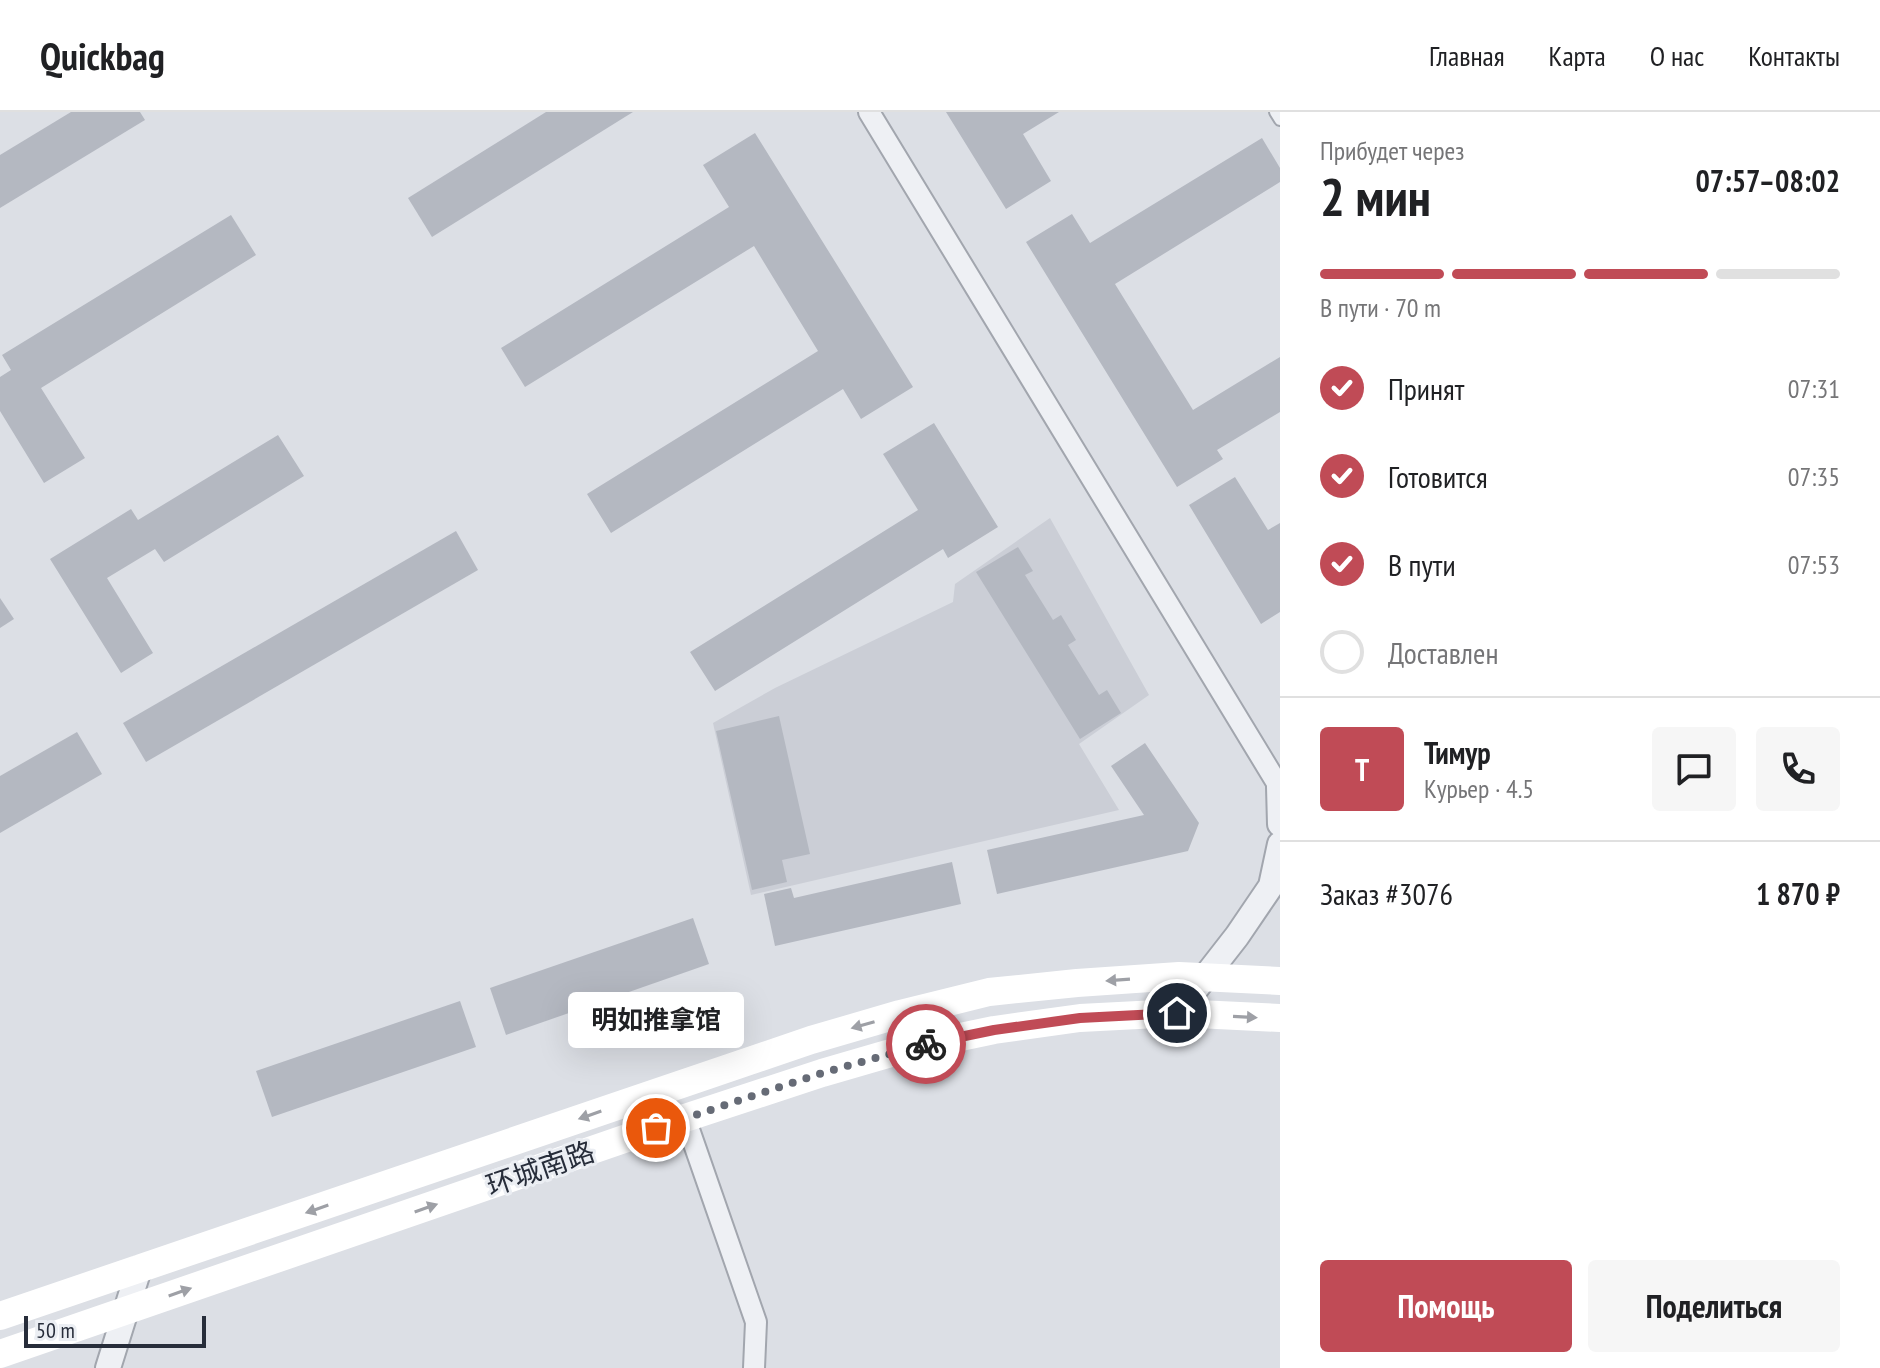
<!DOCTYPE html>
<html lang="ru">
<meta charset="utf-8">
<style>
body{margin:0;font-family:"PT Sans Narrow","Noto Sans SC",sans-serif;background:#f6f6f6;color:#202124;height:100vh;display:flex;flex-direction:column;font-size:30px;white-space:nowrap}
*{box-sizing:border-box;margin:0}
p{font-size:26px;color:#757577}
.icon{flex:none;width:44px;height:44px;fill:none;stroke:currentColor;stroke-width:2;stroke-linecap:round;stroke-linejoin:round}
.map{position:relative;flex:1;overflow:hidden}
.details{display:flex;flex-direction:column;background:#fff;width:600px}
.details>*{flex:none}
.scale{position:absolute;left:24px;bottom:20px;width:182px;box-sizing:border-box;padding-left:8px;border:4px solid #272d3a;border-top:0;font-size:22px;line-height:28px;white-space:nowrap;color:#272d3a;-webkit-text-stroke:6px #ebeef3;paint-order:stroke}
.pin{position:absolute;display:grid;place-items:center;width:68px;height:68px;color:#fff;margin:-34px;border:4px solid #fff;border-radius:50%;box-shadow:0 2px 8px #0007}
.courier{position:absolute;display:grid;place-items:center;width:80px;height:80px;margin:-40px;border:6px solid #c04b56;border-radius:50%;background:#fff;color:#222;box-shadow:0 2px 10px #0007}
.bubble{position:absolute;height:56px;border-radius:8px;background:#fff;box-shadow:0 8px 32px #0002;font-size:26px;font-weight:700;line-height:56px;text-align:center}
.headline em{font-style:normal;font-weight:700}
.headline div{display:flex;flex-direction:column-reverse}
.headline{display:flex;align-items:center;justify-content:space-between;height:136px;padding:0 40px}
h1{font-size:52px;font-weight:700;line-height:60px}
.bar{display:grid;grid-template-columns:repeat(4,1fr);gap:12px 8px;align-content:center;height:96px;padding:0 40px}
.bar i{height:10px;border-radius:6px;background:#e0e0e0}
.bar .active{background:#c04b56}
.bar p{grid-column:span 4}
.line{display:flex;align-items:center;gap:20px;padding:0 40px;border-top:2px solid #e0e0e0}
.line div{flex:1}
.round{display:grid;place-items:center;flex:none;width:84px;height:84px;border-radius:8px;background:#f6f6f6}
ol{padding:0 40px;list-style:none}
li{display:flex;align-items:center;gap:24px;height:88px}
li p{margin-inline-start:auto}
li .icon{padding:8px;border-radius:50%;background:#c04b56;color:#fff;stroke-width:4}
li:last-child{color:#757577}
li i{width:44px;height:44px;border:4px solid #e0e0e0;border-radius:50%}
.action{display:flex;gap:16px;margin-top:auto;padding:16px 40px}
.action a{flex:1;height:92px;border-radius:8px;background:#c04b56;color:#fff;font-size:32px;font-weight:700;line-height:92px;text-align:center}
.action a+a{background:#f6f6f6;color:#202124}
header{display:flex;align-items:center;gap:48px;box-sizing:border-box;height:112px;padding:0 40px;background:#fff;border-bottom:2px solid #e0e0e0}
header strong{font-size:38px}
nav{display:flex;gap:44px;margin-inline-start:auto;font-size:28px}
main{display:flex;flex:1;min-height:0}
.map>svg:first-child{display:block}
.built{fill:#cbced6}
.building{fill:#b4b8c1}
.lines{fill:none;stroke-linecap:round;stroke-linejoin:round}
.service-casing{stroke:#a2a6ae;stroke-width:14}
.minor-casing{stroke:#a2a6ae;stroke-width:24}
.tertiary-casing{stroke:#a2a6ae;stroke-width:28}
.service{stroke:#eef0f4;stroke-width:10}
.minor{stroke:#eef0f4;stroke-width:20}
.tertiary{stroke:#eef0f4;stroke-width:24}
.secondary{stroke:#fff;stroke-width:28}
.oneway{fill:#9ea0a6}
.done{stroke:#666b76;stroke-width:8;stroke-dasharray:0 14.4}
.route{stroke:#c04b56;stroke-width:10}
.labels{text-anchor:middle;dominant-baseline:central;stroke-width:6;stroke-linejoin:round;paint-order:stroke}
.street-label{font-size:28px;fill:#272d3a;stroke:#ebeef3}
</style>
<header>
<strong>Quickbag</strong>
<nav><a>Главная</a><a>Карта</a><a>О нас</a><a>Контакты</a></nav>
</header>
<main>
<div class="map">
<svg width="1280" height="1256" viewBox="0 0 1280 1256">
<rect width="100%" height="100%" fill="#dcdfe5"/>
<!-- built -->
<path class="built" d="M 1050,406 L 1149,583 L 1079,632 L 1119,698 L 751,783 L 713,611 L 775,576 L 953,490 L 955,472 Z"/>
<!-- building -->
<g class="building">
<path d="M 71,0 L 140,0 L 145,8 L 0,96 L 0,43 Z"/>
<path d="M 546,0 L 633,0 L 432,125 L 408,86 Z"/>
<path d="M 946,0 L 1059,0 L 1023,22 L 1051,69 L 1006,97 Z"/>
<path d="M 755,21 L 913,275 L 861,307 L 843,277 L 611,421 L 587,382 L 818,239 L 754,134 L 525,275 L 501,236 L 729,95 L 703,53 Z"/>
<path d="M 1262,26 L 1280,56 L 1280,70 L 1115,172 L 1193,298 L 1280,245 L 1280,300 L 1217,338 L 1223,347 L 1177,375 L 1026,130 L 1072,102 L 1090,131 Z"/>
<path d="M 231,103 L 256,143 L 41,276 L 85,346 L 44,371 L 0,299 L 0,265 L 11,258 L 2,243 Z"/>
<path d="M 934,311 L 998,415 L 948,446 L 943,437 L 715,579 L 690,540 L 918,398 L 883,342 Z"/>
<path d="M 278,323 L 304,364 L 164,450 L 155,437 L 107,466 L 153,541 L 121,561 L 50,447 L 131,397 L 138,408 Z"/>
<path d="M 1235,365 L 1268,418 L 1280,411 L 1280,500 L 1261,512 L 1189,393 Z"/>
<path d="M 456,419 L 478,458 L 146,650 L 123,611 Z"/>
<path d="M 1018,435 L 1033,459 L 1025,463 L 1053,508 L 1061,503 L 1076,528 L 1068,533 L 1099,583 L 1107,578 L 1121,601 L 1080,627 L 976,460 Z"/>
<path d="M 0,486 L 14,507 L 0,516 Z"/>
<path d="M 779,604 L 810,742 L 782,748 L 787,770 L 752,778 L 716,619 Z"/>
<path d="M 77,620 L 102,662 L 0,721 L 0,664 Z"/>
<path d="M 1145,631 L 1199,711 L 1188,739 L 997,782 L 987,738 L 1144,703 L 1111,654 Z"/>
<path d="M 952,750 L 961,792 L 775,834 L 764,782 L 791,776 L 794,786 Z"/>
<path d="M 693,806 L 709,852 L 506,923 L 490,876 Z"/>
<path d="M 460,889 L 476,935 L 272,1005 L 256,959 Z"/>
</g>
<g class="lines">
<!-- service casing -->
<g class="service-casing">
<path id="service" d="M 1275,0 L 1280,8"/>
</g>
<!-- minor casing -->
<g class="minor-casing">
<g id="minor">
<path d="M 869,0 L 1280,676"/>
<path d="M 685,1006 L 756,1210 L 754,1256"/>
</g>
</g>
<!-- tertiary casing -->
<g class="tertiary-casing">
<g id="tertiary">
<path d="M 1279,675 L 1280,712"/>
<path d="M 1177,901 L 1237,824 L 1271,774 L 1280,732"/>
<path d="M 108,1256 L 139,1157"/>
</g>
</g>
<!-- service -->
<use href="#service" class="service"/>
<!-- minor -->
<use href="#minor" class="minor"/>
<!-- tertiary -->
<use href="#tertiary" class="tertiary"/>
<!-- secondary -->
<g class="secondary">
<path d="M 0,1204 L 811,928 L 900,902 L 989,880 L 1077,871 L 1179,864 L 1280,869"/>
<path d="M 0,1242 L 685,1006 L 822,961 L 908,936 L 994,918 L 1080,906 L 1177,901 L 1280,906"/>
</g>
</g>
<!-- one-way arrows -->
<defs><path id="oneway-solid" d="M-6-.8H1V-3.2L6.5 0L1 3.2V.8H-6Z" transform="scale(2)"/></defs>
<g class="oneway">
<use href="#oneway-solid" transform="translate(1118 868) rotate(176)"/>
<use href="#oneway-solid" transform="translate(1245 905) rotate(3)"/>
<use href="#oneway-solid" transform="translate(863 913) rotate(164)"/>
<use href="#oneway-solid" transform="translate(590 1003) rotate(161)"/>
<use href="#oneway-solid" transform="translate(426 1096) rotate(-19)"/>
<use href="#oneway-solid" transform="translate(317 1097) rotate(161)"/>
<use href="#oneway-solid" transform="translate(180 1180) rotate(-19)"/>
</g>
<g class="lines">
<!-- done -->
<path class="done" d="M 656,1016 L 822,961 L 926,932"/>
<!-- route -->
<path class="route" d="M 926,932 L 994,918 L 1080,906 L 1177,901"/>
</g>
<g class="labels">
<!-- street labels -->
<g class="street-label">
<text transform="translate(540 1056) rotate(-19)">环城南路</text>
</g>
</g>
</svg>
<div class="scale">50 m</div>
<div class="pin" style="left:656px;top:1016px;background:#ea580c"><svg class="icon" aria-label="bag" viewBox="0 0 24 24"><path d="M5 8h14l-1 12H6zM9 8a3 3 0 0 1 6 0"/></svg></div>
<div class="pin" style="left:1177px;top:901px;background:#1f2937"><svg class="icon" aria-label="home" viewBox="0 0 24 24"><path d="M3 11l9-7 9 7M6 9v11h12V9"/></svg></div>
<div class="courier" style="left:926px;top:932px"><svg class="icon" aria-label="bike" viewBox="0 0 24 24"><circle cx="6" cy="16" r="4"/><circle cx="18" cy="16" r="4"/><path d="M6 16l4-8h5l3 8M10 8l3 8H6M13 5h3"/></svg></div>
<div class="bubble" style="left:568px;top:880px;width:176px">明如推拿馆</div>
</div>
<section class="details">
<div class="headline"><div><h1>2 мин</h1><p>Прибудет через</p></div><em>07:57–08:02</em></div>
<div class="bar"><i class="active"></i><i class="active"></i><i class="active"></i><i></i><p>В пути · 70 m</p></div>
<ol>
<li><svg class="icon" aria-label="check" viewBox="0 0 24 24"><path d="M5 12l5 5 9-10"/></svg>Принят<p>07:31</p></li>
<li><svg class="icon" aria-label="check" viewBox="0 0 24 24"><path d="M5 12l5 5 9-10"/></svg>Готовится<p>07:35</p></li>
<li><svg class="icon" aria-label="check" viewBox="0 0 24 24"><path d="M5 12l5 5 9-10"/></svg>В пути<p>07:53</p></li>
<li><i></i>Доставлен</li>
</ol>
<div class="line" style="height:144px"><b class="round" style="background:#c04b56;color:#fff">Т</b><div><b>Тимур</b><p>Курьер · 4.5</p></div><a class="round"><svg class="icon" aria-label="chat" viewBox="0 0 24 24"><path d="M4 5h16v11H9l-5 4z"/></svg></a><a class="round"><svg class="icon" aria-label="phone" viewBox="0 0 24 24"><path d="M5 4h4l2 5-3 2q2 4 5 5l2-3 5 2v4C11 20 4 13 5 4z"/></svg></a></div>
<div class="line" style="height:104px"><div>Заказ #3076</div><b>1 870 ₽</b></div>
<div class="action"><a>Помощь</a><a>Поделиться</a></div>
</section>
</main>
